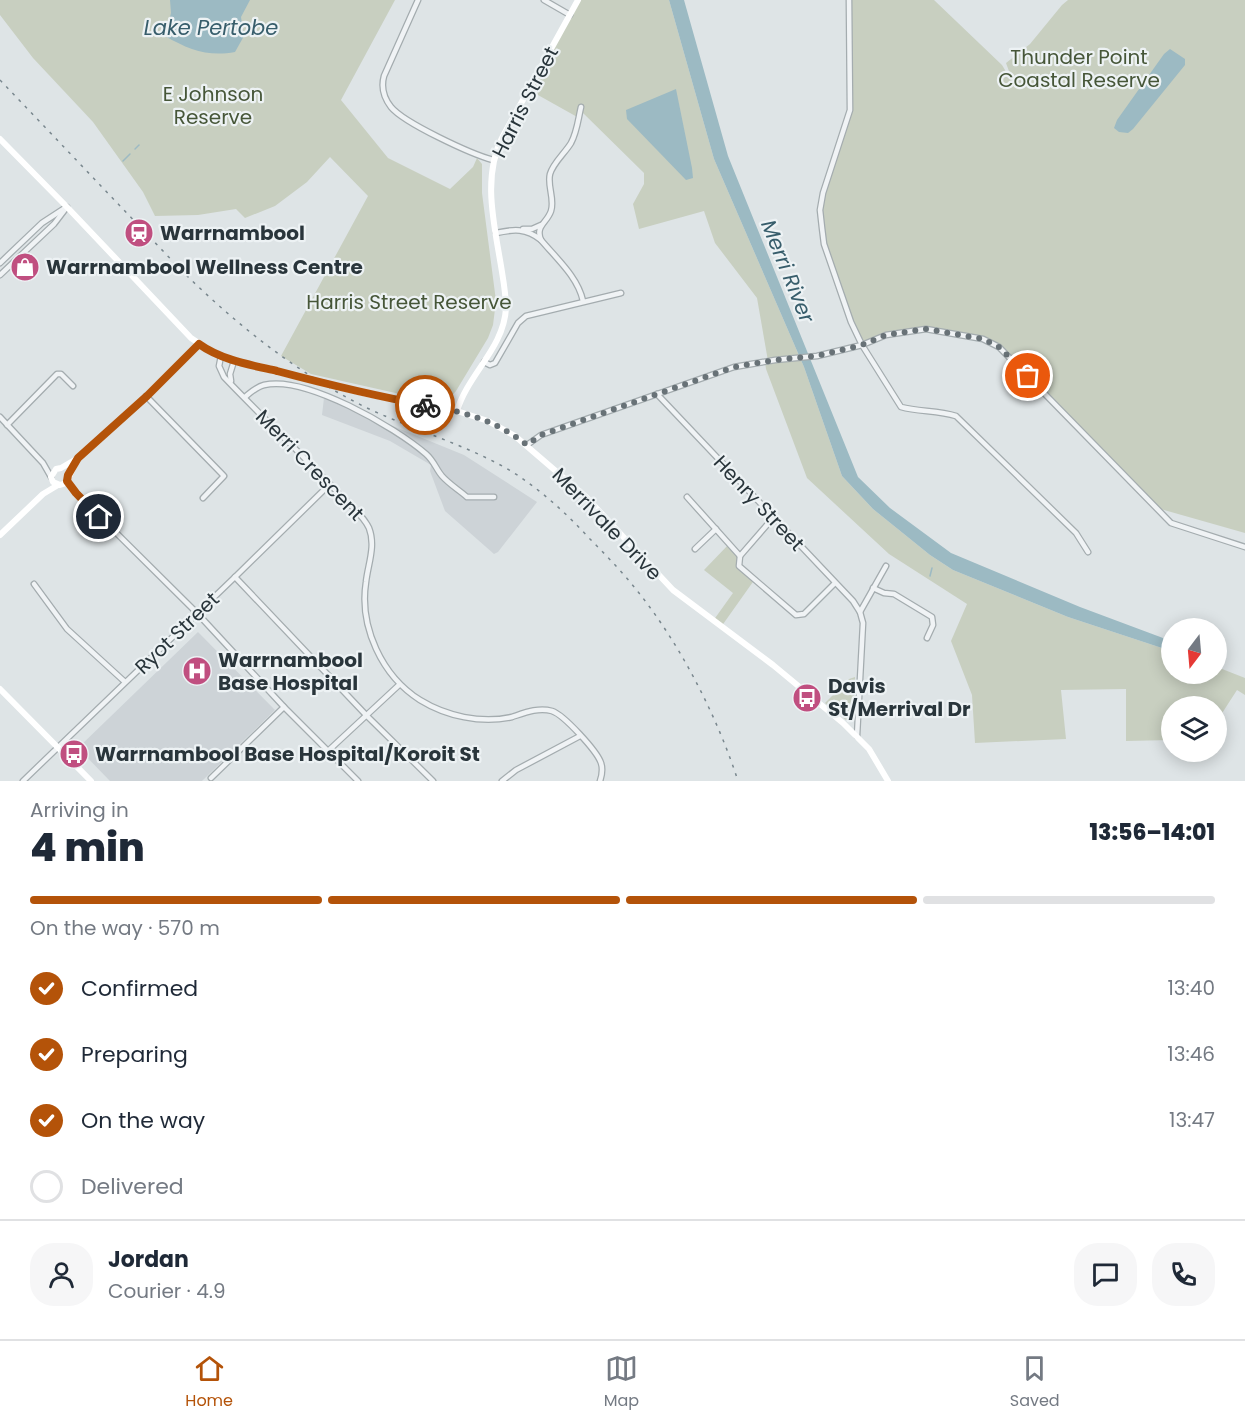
<!DOCTYPE html>
<meta charset="utf-8">
<style>
body{margin:0;font-family:Poppins,sans-serif;background:#f6f6f7;color:#1f2937;height:100vh;display:flex;flex-direction:column;font-size:22px;white-space:nowrap}
*{box-sizing:border-box;margin:0}
p{font-size:20px;color:#747a83}
.icon{flex:none;width:33px;height:33px;fill:none;stroke:currentColor;stroke-width:2;stroke-linecap:round;stroke-linejoin:round}
.map{position:relative;height:781px;overflow:hidden}
.panel{display:flex;flex-direction:column;background:#fff;flex:1}
.panel>*{flex:none}
.needle{width:39px;rotate:196deg}
.tools{position:absolute;left:1161px;top:618px;display:grid;gap:12px}
.tools a{display:grid;place-items:center;width:66px;height:66px;border-radius:50%;background:#fff;box-shadow:0 3px 15px #0003;font-size:30px}
.pin{position:absolute;display:grid;place-items:center;width:51px;height:51px;color:#fff;margin:-26px;border:3px solid #fff;border-radius:50%;box-shadow:0 2px 6px #0007}
.courier{position:absolute;display:grid;place-items:center;width:60px;height:60px;margin:-30px;border:4px solid #b45309;border-radius:50%;background:#fff;color:#222;box-shadow:0 2px 8px #0007}
.overview em{font-style:normal;font-weight:800}
.overview div{display:flex;flex-direction:column-reverse}
.overview{display:flex;align-items:center;justify-content:space-between;height:102px;padding:0 30px}
h1{font-size:39px;font-weight:800;line-height:45px}
.bar{display:grid;grid-template-columns:repeat(4,1fr);gap:9px 6px;align-content:center;height:72px;padding:0 30px}
.bar i{height:8px;border-radius:4px;background:#e0e1e3}
.bar .on{background:#b45309}
.bar p{grid-column:span 4}
.line{display:flex;align-items:center;gap:15px;padding:0 30px;border-top:2px solid #e0e1e3}
.line div{flex:1}
.round{display:grid;place-items:center;flex:none;width:63px;height:63px;border-radius:24px;background:#f6f6f7}
ol{padding:0 30px;list-style:none}
li{display:flex;align-items:center;gap:18px;height:66px}
li p{margin-inline-start:auto}
li .icon{padding:6px;border-radius:50%;background:#b45309;color:#fff;stroke-width:4}
li:last-child{color:#747a83}
li i{width:33px;height:33px;border:3px solid #e0e1e3;border-radius:50%}
.menu{display:flex;justify-content:space-around;align-items:center;height:84px;border-top:2px solid #e0e1e3;background:#fff;font-size:16px;color:#747a83}
.menu a{display:grid;justify-items:center;gap:3px}
.menu .on{color:#b45309}
.map>svg:first-child{display:block}
.built{fill:#cdd3d7}
.green{fill:#c8cfc0}
.water{fill:#9cbac3}
.lines{fill:none;stroke-linecap:round;stroke-linejoin:round}
.stream{stroke:#9cbac3;stroke-width:1.5}
.street-casing{stroke:#a4acaf;stroke-width:7}
.street{stroke:#f0f3f5;stroke-width:4.5}
.secondary{stroke:#fff;stroke-width:6}
.rail{stroke:#79878e;stroke-width:1.5;stroke-dasharray:3 6;stroke-linecap:butt}
.done{stroke:#687277;stroke-width:6;stroke-dasharray:0 10.8}
.route{stroke:#b45309;stroke-width:8}
.labels{text-anchor:middle;dominant-baseline:central;stroke-width:4.5;stroke-linejoin:round;paint-order:stroke}
.park-label{font-size:20px;fill:#465638;stroke:#edf2f4}
.street-label{font-size:20px;fill:#29353b;stroke:#edf2f4}
.poi-label{font-size:20px;font-weight:bold;fill:#29353b;stroke:#edf2f4;text-anchor:start}
.water-label{font-size:21px;font-style:italic;fill:#375d6b;stroke:#edf2f4}
</style>
<div class="map">
<svg width="1245" height="781" viewBox="0 0 1245 781">
<rect width="100%" height="100%" fill="#dee4e6"/>
<!-- built -->
<g class="built">
<path d="M 324,398 L 464,455 L 537,502 L 498,552 L 494,554 L 445,511 L 430,471 L 431,465 L 390,441 L 322,415 Z"/>
<path d="M 198,632 L 275,710 L 202,781 L 110,781 L 78,748 Z"/>
</g>
<!-- green -->
<g class="green">
<path d="M 0,0 L 395,0 L 341,100 L 388,158 L 450,189 L 473,167 L 477,158 L 482,164 L 482,193 L 496,301 L 493,325 L 488,338 L 456,391 L 448,400 L 440,403 L 311,374 L 281,356 L 368,196 L 330,157 L 307,182 L 275,206 L 245,218 L 236,209 L 198,215 L 155,216 L 143,192 L 93,122 L 33,58 L 0,15 Z"/>
<path d="M 580,0 L 669,0 L 714,159 L 804,367 L 842,476 L 873,509 L 930,555 L 953,570 L 1068,617 L 1171,651 L 1172,674 L 1216,674 L 1217,667 L 1245,678 L 1245,695 L 1237,690 L 1217,721 L 1216,706 L 1172,706 L 1171,740 L 1126,741 L 1126,689 L 1061,690 L 1066,739 L 975,743 L 972,695 L 951,641 L 967,604 L 889,554 L 807,478 L 766,369 L 765,362 L 768,361 L 757,298 L 715,243 L 704,211 L 639,229 L 633,204 L 644,184 L 644,173 L 583,113 L 579,118 L 529,90 Z"/>
<path d="M 849,0 L 934,0 L 1002,65 L 1014,85 L 1006,63 L 1030,44 L 1062,5 L 1068,0 L 1245,0 L 1245,533 L 1157,508 L 999,347 C 981,338 946,330 926,330 C 904,329 882,337 862,345 L 824,244 L 820,210 L 850,110 Z"/>
<path d="M 729,544 L 740,556 L 740,566 L 755,579 L 721,627 L 713,621 L 733,593 L 704,570 Z"/>
<path d="M 855,677 L 854,714 L 853,718 L 846,720 L 825,703 L 849,679 Z"/>
</g>
<!-- water -->
<g class="water">
<path d="M 170,0 L 250,0 L 241,17 L 244,36 L 235,52 C 209,57 189,50 165,36 L 171,13 Z"/>
<path d="M 669,0 L 684,0 L 728,156 L 858,477 L 890,508 L 951,553 L 1080,607 L 1171,641 L 1171,651 L 1068,617 L 953,570 L 930,555 L 873,509 L 842,476 L 804,367 L 714,159 Z"/>
<path d="M 1170,49 L 1185,59 L 1185,65 L 1133,129 L 1128,133 L 1119,132 L 1114,128 L 1117,120 L 1164,54 Z"/>
<path d="M 676,89 L 692,168 L 693,178 L 686,180 L 627,119 L 626,110 Z"/>
</g>
<g class="lines">
<!-- stream -->
<g class="stream">
<path d="M 135,149 L 139,145"/>
<path d="M 123,161 L 130,154"/>
<path d="M 930,576 L 932,568"/>
</g>
<!-- street casing -->
<g class="street-casing">
<g id="street">
<path d="M 418,0 L 384,76 C 381,87 384,98 391,107 C 404,123 471,154 493,160"/>
<path d="M 544,0 L 570,15"/>
<path d="M 849,0 L 850,110 L 823,193 L 820,210 L 822,228 L 824,244 L 851,322 L 862,345 L 901,407 C 919,412 938,410 956,416 L 1076,533 L 1088,552"/>
<path d="M 581,107 C 578,120 577,132 571,143 C 565,153 553,163 550,174 C 547,186 555,199 551,211 C 547,223 535,226 541,240 C 556,258 578,277 583,301"/>
<path d="M 523,229 L 532,229 L 541,225"/>
<path d="M 496,233 C 514,229 526,228 541,240"/>
<path d="M 0,263 L 42,223 L 65,208"/>
<path d="M 0,275 L 54,224 L 67,207"/>
<path d="M 221,356 L 219,366 L 224,377 C 262,417 302,454 339,494 C 349,504 363,515 369,528 C 376,546 368,564 366,582 C 359,627 382,676 420,700 C 446,716 481,724 512,717 C 524,713 538,707 552,711 C 564,715 597,751 601,763 C 603,769 602,775 600,781"/>
<path d="M 484,362 L 490,365 L 495,363 L 518,323 L 526,316 L 621,293"/>
<path d="M 231,381 L 230,374 L 234,361"/>
<path d="M 657,394 L 853,601 L 860,612"/>
<path d="M 146,396 L 224,476 L 203,498"/>
<path d="M 245,397 C 251,392 256,387 264,385 C 305,375 395,427 426,454 C 434,461 436,469 442,476 C 449,484 459,490 467,497 L 494,497"/>
<path d="M 0,417 L 43,463 L 51,477"/>
<path d="M 7,425 L 57,374 L 61,374 L 73,386"/>
<path d="M 527,445 L 541,435 L 734,367 L 775,360 L 817,356 L 862,345 L 886,335 L 926,329 L 983,339 L 999,347 L 1171,523 L 1245,547"/>
<path d="M 67,481 L 76,493 L 197,613 L 284,707 L 358,781"/>
<path d="M 687,497 L 740,556"/>
<path d="M 773,518 L 740,556 L 739,566 L 796,615 L 804,614 L 835,583"/>
<path d="M 695,549 L 716,529"/>
<path d="M 235,577 L 367,716 L 433,781"/>
<path d="M 34,584 L 67,629 L 125,682"/>
<path d="M 873,588 L 884,593 L 894,594 L 932,617 L 933,625 L 927,638"/>
<path d="M 857,736 L 863,623 L 860,612 L 886,566"/>
<path d="M 328,751 L 399,685"/>
<path d="M 211,778 L 284,707"/>
<path d="M 23,781 L 235,577 L 330,484"/>
<path d="M 502,781 L 516,770 L 580,736"/>
</g>
</g>
<!-- street -->
<use href="#street" class="street"/>
<!-- secondary -->
<g class="secondary">
<path d="M 0,139 L 67,207 L 191,338 L 212,352 L 234,361 L 367,394 L 457,411 L 488,421 L 515,436 L 586,497 L 673,590 L 773,665 L 843,723 L 869,749 L 888,781"/>
<path d="M 457,411 C 468,374 504,348 506,308 C 506,296 504,284 502,272 C 495,227 481,178 503,136 L 578,0"/>
<path d="M 78,458 L 66,483 L 60,485 L 53,482 L 51,477 L 56,469 L 61,468 L 78,458 L 146,396 L 199,344"/>
<path d="M 0,535 L 43,494 L 58,485"/>
<path d="M 0,689 L 91,781"/>
</g>
<!-- rail -->
<path class="rail" d="M 0,80 L 183,272 C 237,325 297,373 365,407 C 413,430 465,444 511,471 C 541,490 566,513 590,539 C 607,556 624,574 639,593 C 681,646 717,716 738,781"/>
</g>
<g class="lines">
<!-- done -->
<path class="done" d="M 425,405 C 465,412 495,420 527,445 L 541,435 L 734,367 L 775,360 L 817,356 L 862,345 L 886,335 L 926,329 L 983,339 L 999,347 L 1028,376"/>
<!-- route -->
<path class="route" d="M 99,517 L 76,493 L 67,481 L 68,475 L 78,458 L 147,396 L 199,344 C 221,360 251,365 277,371 C 326,384 375,396 425,405"/>
</g>
<!-- icons -->
<defs>
<g id="station-disc" transform="scale(1.5)"><circle r="9.5" fill="#c04f80" stroke="#edf2f4"/><path d="M-3-6H3Q5-6 5-4V2Q5 4 3 4L4.5 6H3L1.5 4h-3L-3 6H-4.5L-3 4Q-5 4-5 2V-4Q-5-6-3-6ZM-3.5-4v3h7v-3ZM-3.5 1v1.5H-2V1ZM2 1v1.5H3.5V1Z" fill="#fff"/></g>
<g id="shop-disc" transform="scale(1.5)"><circle r="9.5" fill="#c04f80" stroke="#edf2f4"/><path d="M-5-2.5h2.3a2.7 3.5 0 0 1 5.4 0H5L5.5 6h-11ZM-1.5-2.5h3a1.5 2.3 0 0 0-3 0Z" fill="#fff"/></g>
<g id="hospital-disc" transform="scale(1.5)"><circle r="9.5" fill="#c04f80" stroke="#edf2f4"/><path d="M-5-5h3v3.5h4V-5h3V5h-3V1.5h-4V5h-3Z" fill="#fff"/></g>
<g id="bus-disc" transform="scale(1.5)"><circle r="9.5" fill="#c04f80" stroke="#edf2f4"/><path d="M-5-6H5V4H4V6H2V4H-2V6H-4V4H-5ZM-3.5-4V0h7V-4ZM-3.5 1.2v1.5H-2V1.2ZM2 1.2v1.5H3.5V1.2Z" fill="#fff"/></g>
</defs>
<g fill-rule="evenodd">
<use href="#station-disc" x="139" y="233"/>
<use href="#shop-disc" x="25" y="267"/>
<use href="#hospital-disc" x="197" y="671"/>
<use href="#bus-disc" x="807" y="698"/>
<use href="#bus-disc" x="74" y="754"/>
</g>
<g class="labels">
<!-- park labels -->
<g class="park-label">
<text x="1079" y="57">Thunder Point<tspan x="1079" dy="23">Coastal Reserve</tspan></text>
<text x="213" y="94">E Johnson<tspan x="213" dy="23">Reserve</tspan></text>
<text x="409" y="302">Harris Street Reserve</text>
</g>
<!-- street labels -->
<g class="street-label">
<text transform="translate(525 102) rotate(-63)">Harris Street</text>
<text transform="translate(310 465) rotate(46)">Merri Crescent</text>
<text transform="translate(759 503) rotate(47)">Henry Street</text>
<text transform="translate(607 524) rotate(46)">Merrivale Drive</text>
<text transform="translate(177 633) rotate(-44)">Ryot Street</text>
</g>
<!-- poi labels -->
<g class="poi-label">
<text x="160" y="233">Warrnambool</text>
<text x="46" y="267">Warrnambool Wellness Centre</text>
<text x="218" y="660">Warrnambool<tspan x="218" dy="23">Base Hospital</tspan></text>
<text x="828" y="686">Davis<tspan x="828" dy="23">St/Merrival Dr</tspan></text>
<text x="95" y="754">Warrnambool Base Hospital/Koroit St</text>
</g>
<!-- water labels -->
<g class="water-label">
<text x="211" y="27">Lake Pertobe</text>
<text transform="translate(788 271) rotate(68)">Merri River</text>
</g>
</g>
</svg>
<div class="tools">
<a><svg class="needle" viewBox="-14 -14 28 28"><path d="M0-13l5 13h-10z" fill="#e53935"/><path d="M0 13l5-13h-10z" fill="#747a83"/></svg></a>
<a><svg class="icon" aria-label="layers" viewBox="0 0 24 24"><path d="M12 4l9 5-9 5-9-5zM3 14l9 5 9-5"/></svg></a>
</div>
<div class="pin" style="left:1028px;top:376px;background:#ea580c"><svg class="icon" aria-label="bag" viewBox="0 0 24 24"><path d="M5 8h14l-1 12H6zM9 8a3 3 0 0 1 6 0"/></svg></div>
<div class="pin" style="left:99px;top:517px;background:#1f2937"><svg class="icon" aria-label="home" viewBox="0 0 24 24"><path d="M3 11l9-7 9 7M6 9v11h12V9"/></svg></div>
<div class="courier" style="left:425px;top:405px"><svg class="icon" aria-label="bike" viewBox="0 0 24 24"><circle cx="6" cy="16" r="4"/><circle cx="18" cy="16" r="4"/><path d="M6 16l4-8h5l3 8M10 8l3 8H6M13 5h3"/></svg></div>
</div>
<section class="panel">
<div class="overview"><div><h1>4 min</h1><p>Arriving in</p></div><em>13:56–14:01</em></div>
<div class="bar"><i class="on"></i><i class="on"></i><i class="on"></i><i></i><p>On the way · 570 m</p></div>
<ol>
<li><svg class="icon" aria-label="check" viewBox="0 0 24 24"><path d="M5 12l5 5 9-10"/></svg>Confirmed<p>13:40</p></li>
<li><svg class="icon" aria-label="check" viewBox="0 0 24 24"><path d="M5 12l5 5 9-10"/></svg>Preparing<p>13:46</p></li>
<li><svg class="icon" aria-label="check" viewBox="0 0 24 24"><path d="M5 12l5 5 9-10"/></svg>On the way<p>13:47</p></li>
<li><i></i>Delivered</li>
</ol>
<div class="line" style="height:108px"><a class="round"><svg class="icon" aria-label="person" viewBox="0 0 24 24"><circle cx="12" cy="8" r="4"/><path d="M4 21q1-7 8-7t8 7"/></svg></a><div><b>Jordan</b><p>Courier · 4.9</p></div><a class="round"><svg class="icon" aria-label="chat" viewBox="0 0 24 24"><path d="M4 5h16v11H9l-5 4z"/></svg></a><a class="round"><svg class="icon" aria-label="phone" viewBox="0 0 24 24"><path d="M5 4h4l2 5-3 2q2 4 5 5l2-3 5 2v4C11 20 4 13 5 4z"/></svg></a></div>
</section>
<nav class="menu">
<a class="on"><svg class="icon" aria-label="home" viewBox="0 0 24 24"><path d="M3 11l9-7 9 7M6 9v11h12V9"/></svg>Home</a>
<a><svg class="icon" aria-label="map" viewBox="0 0 24 24"><path d="M3 6l6-2 6 2 6-2v14l-6 2-6-2-6 2zM9 4v14M15 6v14"/></svg>Map</a>
<a><svg class="icon" aria-label="saved" viewBox="0 0 24 24"><path d="M7 4h10v16l-5-4-5 4z"/></svg>Saved</a>
</nav>
